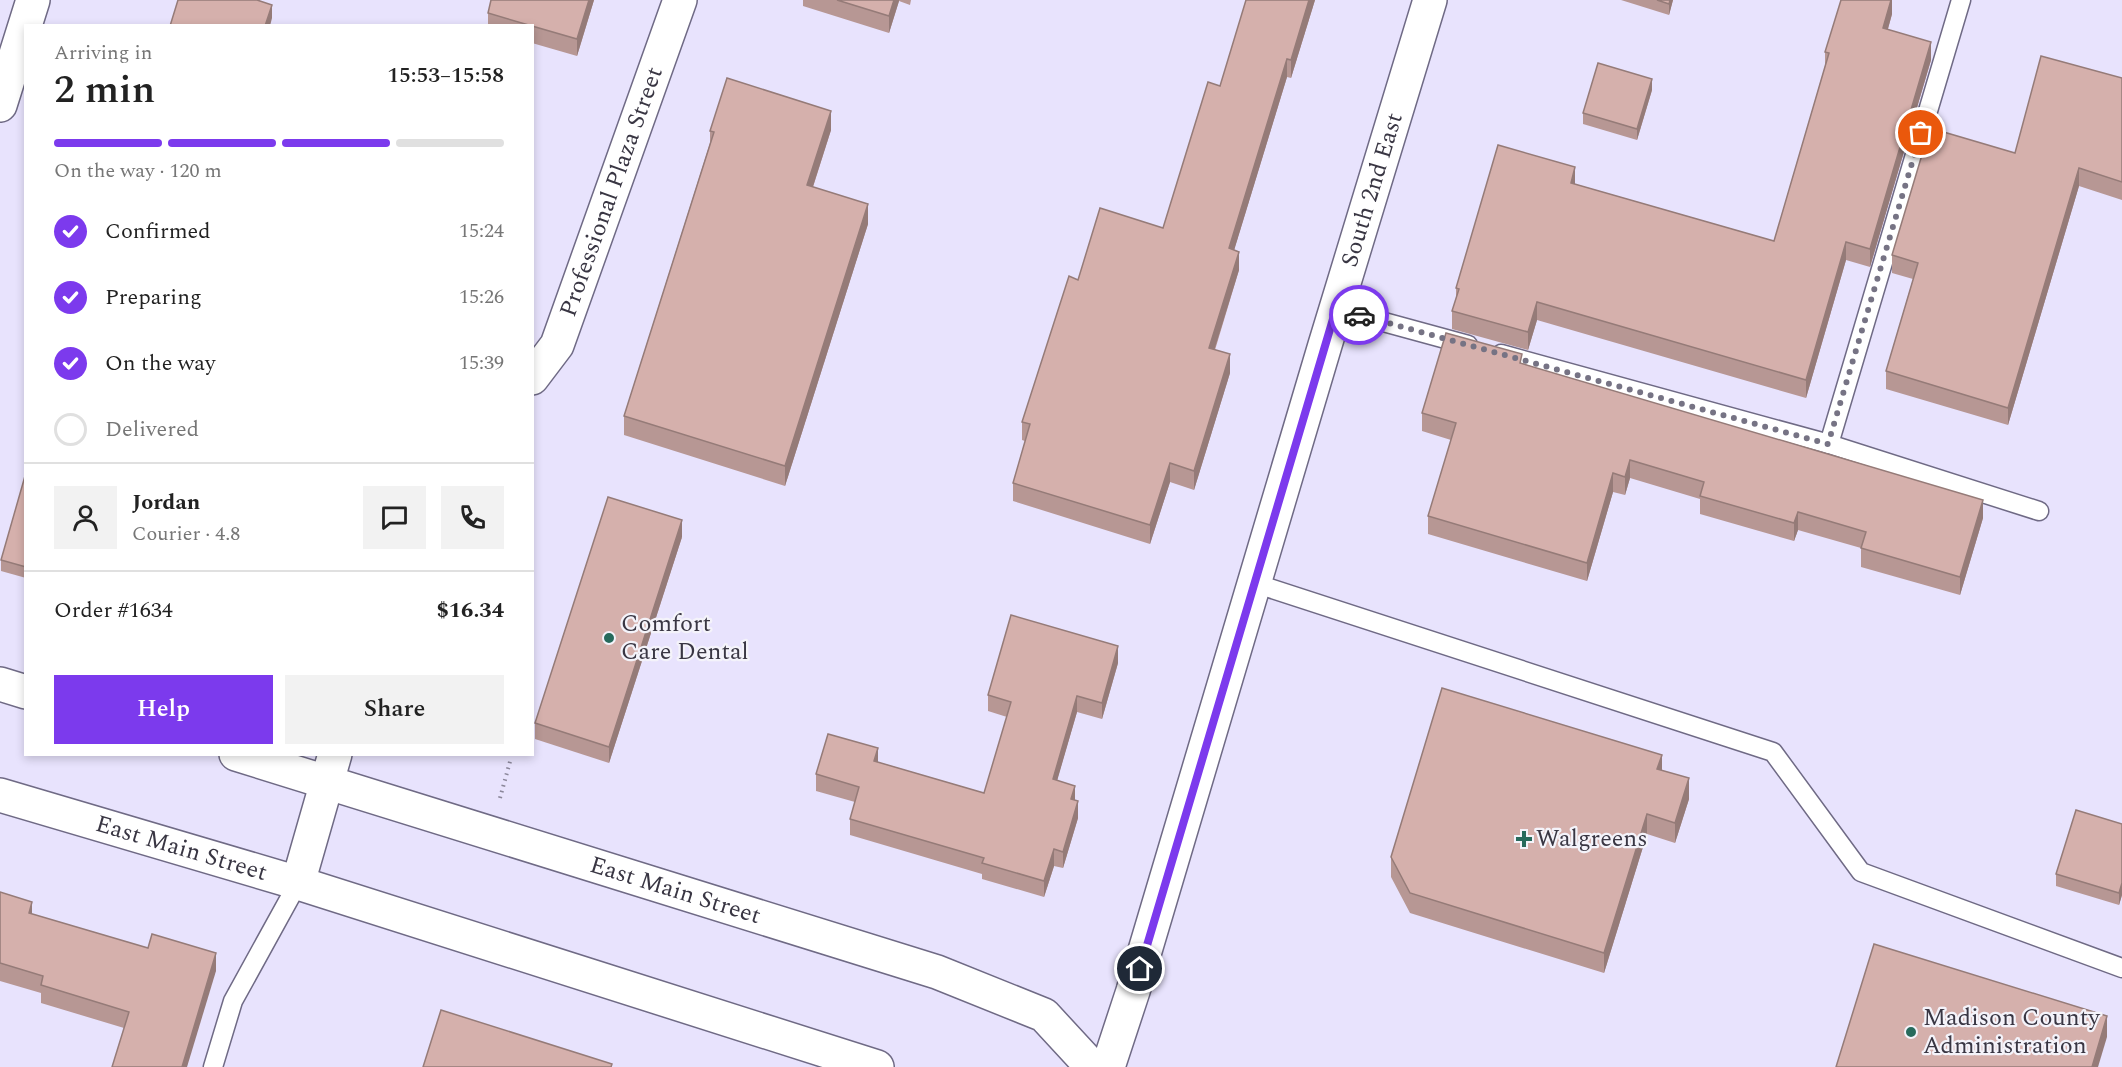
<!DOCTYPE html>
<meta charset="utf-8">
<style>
body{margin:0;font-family:Spectral,serif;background:#f2f2f2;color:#222;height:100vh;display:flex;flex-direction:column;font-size:22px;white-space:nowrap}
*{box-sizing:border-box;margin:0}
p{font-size:20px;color:#767676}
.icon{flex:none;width:33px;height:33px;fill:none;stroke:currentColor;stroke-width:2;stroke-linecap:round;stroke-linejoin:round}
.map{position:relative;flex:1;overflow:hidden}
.drawer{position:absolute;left:24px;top:24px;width:510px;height:732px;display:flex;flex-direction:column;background:#fff;border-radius:0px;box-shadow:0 3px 9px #0003}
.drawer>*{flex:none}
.pin{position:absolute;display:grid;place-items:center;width:51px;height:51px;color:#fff;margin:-26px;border:3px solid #fff;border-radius:50%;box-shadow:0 2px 6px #0007}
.courier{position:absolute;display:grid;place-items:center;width:60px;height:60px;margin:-30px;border:4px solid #7c3aed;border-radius:50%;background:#fff;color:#222;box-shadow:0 2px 8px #0007}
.head em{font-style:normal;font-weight:600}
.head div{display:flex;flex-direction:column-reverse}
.head{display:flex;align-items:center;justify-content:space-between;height:102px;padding:0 30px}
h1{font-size:39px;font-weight:600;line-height:45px}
.bar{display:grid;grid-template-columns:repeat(4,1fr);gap:9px 6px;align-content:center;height:72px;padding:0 30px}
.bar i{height:8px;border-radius:4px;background:#e0e0e0}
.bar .selected{background:#7c3aed}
.bar p{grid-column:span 4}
.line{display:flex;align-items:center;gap:15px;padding:0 30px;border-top:2px solid #e0e0e0}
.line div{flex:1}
.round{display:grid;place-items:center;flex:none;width:63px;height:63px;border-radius:0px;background:#f2f2f2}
ol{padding:0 30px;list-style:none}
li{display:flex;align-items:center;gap:18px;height:66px}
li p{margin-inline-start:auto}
li .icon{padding:6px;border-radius:50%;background:#7c3aed;color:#fff;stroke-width:4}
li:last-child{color:#767676}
li i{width:33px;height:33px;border:3px solid #e0e0e0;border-radius:50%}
.action{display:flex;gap:12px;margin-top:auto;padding:12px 30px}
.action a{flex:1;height:69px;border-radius:0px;background:#7c3aed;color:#fff;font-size:24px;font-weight:600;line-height:69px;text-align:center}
.action a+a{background:#f2f2f2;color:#222}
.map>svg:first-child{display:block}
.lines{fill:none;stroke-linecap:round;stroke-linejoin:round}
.lane-casing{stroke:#6f6a85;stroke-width:21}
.street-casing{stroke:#6f6a85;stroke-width:36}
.secondary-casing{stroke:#6f6a85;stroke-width:36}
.path{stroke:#8a8699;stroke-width:4;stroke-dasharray:1.5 4.5;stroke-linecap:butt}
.lane{stroke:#fff;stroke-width:18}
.street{stroke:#fff;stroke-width:33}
.secondary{stroke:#fff;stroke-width:33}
.wall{fill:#b79794}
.shaded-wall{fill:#957b78}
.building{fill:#d5b0ac;stroke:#957b78;stroke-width:1.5}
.done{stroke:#767384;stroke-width:6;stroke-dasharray:0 10.8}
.route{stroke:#7c3aed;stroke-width:8}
.poi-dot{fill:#276a5c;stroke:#f4f3fa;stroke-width:2}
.labels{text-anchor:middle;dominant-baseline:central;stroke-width:4.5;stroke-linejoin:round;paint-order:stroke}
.street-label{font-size:24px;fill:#393643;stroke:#f4f3fa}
.poi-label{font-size:24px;fill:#393643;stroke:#f4f3fa;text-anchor:start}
</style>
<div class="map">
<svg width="2122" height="1067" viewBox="0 0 2122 1067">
<rect width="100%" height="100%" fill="#e8e3fd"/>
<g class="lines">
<!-- lane casing -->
<g class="lane-casing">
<g id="lane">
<path d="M 1961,0 L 1829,444 L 2039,511"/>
<path d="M 1336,309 L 1468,345"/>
<path d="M 1501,354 L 1829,444"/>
<path d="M 1254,583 L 1773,752 L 1861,872 L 2122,968"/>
<path d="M 213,1067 L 233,1001 L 298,883"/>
</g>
</g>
<!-- street casing -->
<g class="street-casing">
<g id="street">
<path d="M 0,105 L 33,0"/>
<path id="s1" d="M 532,378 L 557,345 L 680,0"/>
<path d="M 298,883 L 335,754"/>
</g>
</g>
<!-- secondary casing -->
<g class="secondary-casing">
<g id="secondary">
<path d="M 0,684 L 26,692"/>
<path id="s2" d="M 236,754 L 937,972 L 1044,1015 L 1092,1067"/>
<path id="s3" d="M 0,795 L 298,883 L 877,1067"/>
<path id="s4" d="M 1108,1067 L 1133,991 L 1325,345 L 1430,0"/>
</g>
</g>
<!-- path -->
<path class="path" d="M 500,798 L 511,758"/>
<!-- lane -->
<use href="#lane" class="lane"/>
<!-- street -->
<use href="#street" class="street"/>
<!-- secondary -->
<use href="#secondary" class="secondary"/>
</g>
<!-- wall -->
<g class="wall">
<path d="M 594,0 L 577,56 L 532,43 L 532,26 L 488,26 L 488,13 Z"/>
<path d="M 803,0 L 911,0 L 910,5 L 899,1 L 889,33 L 803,6 Z"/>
<path d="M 1246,0 L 1315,0 L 1291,78 L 1287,77 L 1234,250 L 1239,270 L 1215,350 L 1230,373 L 1194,490 L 1170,482 L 1150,544 L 1013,501 L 1013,483 L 1025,441 L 1022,440 L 1022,422 L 1078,280 L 1163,228 L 1220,86 Z"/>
<path d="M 1621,0 L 1673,0 L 1669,15 Z"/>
<path d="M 1892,0 L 1892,14 L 1888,29 L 1931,60 L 1870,267 L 1846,260 L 1806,398 L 1537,320 L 1528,350 L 1452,329 L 1452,311 L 1456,299 L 1456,288 L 1575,184 L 1774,241 L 1825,66 L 1825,52 Z"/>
<path d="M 2122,78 L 2122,200 L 2079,186 L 2008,425 L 1886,389 L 1886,371 L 1913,279 L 1892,273 L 1892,255 L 2015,153 Z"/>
<path d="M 1652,90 L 1637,140 L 1583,124 L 1583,113 Z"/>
<path d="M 831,130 L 813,187 L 868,224 L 785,486 L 624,435 L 624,416 L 710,143 L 710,131 Z"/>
<path d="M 1522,363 L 1983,518 L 1960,595 L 1861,567 L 1861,548 L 1798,530 L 1794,541 L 1700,514 L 1700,499 L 1630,478 L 1625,495 L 1613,492 L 1587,581 L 1428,534 L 1428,516 L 1451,440 L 1422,431 L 1422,413 Z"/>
<path d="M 26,476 L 26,578 L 1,571 L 1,560 Z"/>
<path d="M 682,537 L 609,763 L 535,739 L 535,723 Z"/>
<path d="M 1118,663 L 1102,719 L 1077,712 L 1057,780 L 1075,801 L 1078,818 L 1063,868 L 1054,866 L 1044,897 L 982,879 L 982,874 L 850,835 L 850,819 L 855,802 L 816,791 L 816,774 L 878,762 L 984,793 L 1007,717 L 988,711 L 988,695 Z"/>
<path d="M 1662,770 L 1689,799 L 1675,843 L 1647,834 L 1604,973 L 1410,913 L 1391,877 L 1391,857 Z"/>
<path d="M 2122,824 L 2122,895 L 2119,905 L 2056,886 L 2056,874 Z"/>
<path d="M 0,892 L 32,914 L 216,971 L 124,1028 L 41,1003 L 41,993 L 0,981 Z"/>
</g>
<!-- shaded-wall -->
<g class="shaded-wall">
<path d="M 589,0 L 594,0 L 577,56 L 577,39 Z"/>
<path d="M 894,0 L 899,0 L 899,1 L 889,33 L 889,16 Z"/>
<path d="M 1309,0 L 1315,0 L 1291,78 L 1291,60 Z"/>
<path d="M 1670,0 L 1673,0 L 1669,15 L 1669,4 Z"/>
<path d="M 1891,0 L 1892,0 L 1892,14 L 1883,46 L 1883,28 Z"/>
<path d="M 272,5 L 272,18 L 270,26 L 265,26 Z"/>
<path d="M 1931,42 L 1931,60 L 1870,267 L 1870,249 Z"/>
<path d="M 1287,59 L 1287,77 L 1229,267 L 1229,248 Z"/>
<path d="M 1652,79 L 1652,90 L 1637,140 L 1637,129 Z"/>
<path d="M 831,111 L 831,130 L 807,205 L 807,185 Z"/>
<path d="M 533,142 L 533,159 L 532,161 L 532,145 Z"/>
<path d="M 1575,167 L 1575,185 L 1571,183 Z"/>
<path d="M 2079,168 L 2079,186 L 2008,425 L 2008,408 Z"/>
<path d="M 868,204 L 868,224 L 785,486 L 785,466 Z"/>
<path d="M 1846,242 L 1846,260 L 1806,398 L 1806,380 Z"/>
<path d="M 1239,252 L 1239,270 L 1209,367 L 1209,348 Z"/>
<path d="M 1537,302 L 1537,320 L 1528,350 L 1528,332 Z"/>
<path d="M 1230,354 L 1230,373 L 1194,490 L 1194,471 Z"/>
<path d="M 1630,460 L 1630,478 L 1625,495 L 1625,477 Z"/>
<path d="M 1170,463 L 1170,482 L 1150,544 L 1150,525 Z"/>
<path d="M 1613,473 L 1613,492 L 1587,581 L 1587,563 Z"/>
<path d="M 1983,500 L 1983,518 L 1960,595 L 1960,577 Z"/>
<path d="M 1798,512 L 1798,530 L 1794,541 L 1794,523 Z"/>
<path d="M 682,520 L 682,537 L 609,763 L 609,747 Z"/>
<path d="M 1118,646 L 1118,663 L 1102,719 L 1102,703 Z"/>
<path d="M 1077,696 L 1077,712 L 1053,795 L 1053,779 Z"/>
<path d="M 878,748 L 878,764 L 874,761 Z"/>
<path d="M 1662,755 L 1662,776 L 1657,769 Z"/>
<path d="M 1689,778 L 1689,799 L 1675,843 L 1675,823 Z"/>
<path d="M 1075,786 L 1075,802 L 1071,799 Z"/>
<path d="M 1078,801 L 1078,818 L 1063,868 L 1063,852 Z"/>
<path d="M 1647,814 L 1647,834 L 1604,973 L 1604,953 Z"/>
<path d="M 1054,849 L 1054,866 L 1044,897 L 1044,881 Z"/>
<path d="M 2122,883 L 2122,895 L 2119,905 L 2119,893 Z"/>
<path d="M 32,902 L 32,919 L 29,913 Z"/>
<path d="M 216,953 L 216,971 L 187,1067 L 182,1067 Z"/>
<path d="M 2107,1016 L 2107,1037 L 2098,1067 L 2092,1067 Z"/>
</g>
<!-- building -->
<g class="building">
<path d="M 178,0 L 257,0 L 272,5 L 265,26 L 170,26 Z"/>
<path d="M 491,0 L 589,0 L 577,39 L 532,26 L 488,13 Z"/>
<path d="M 837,0 L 894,0 L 889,16 Z"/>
<path d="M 1246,0 L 1309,0 L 1291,60 L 1287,59 L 1229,248 L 1239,252 L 1209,348 L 1230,354 L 1194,471 L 1170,463 L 1150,525 L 1013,483 L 1030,424 L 1022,422 L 1069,276 L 1078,280 L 1100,208 L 1163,228 L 1208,82 L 1220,86 Z"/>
<path d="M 1657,0 L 1670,0 L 1669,4 Z"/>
<path d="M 1841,0 L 1891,0 L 1883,28 L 1931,42 L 1870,249 L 1846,242 L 1806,380 L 1537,302 L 1528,332 L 1452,311 L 1459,289 L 1456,288 L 1498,145 L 1575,167 L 1571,183 L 1774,241 L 1829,53 L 1825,52 Z"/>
<path d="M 2041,56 L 2122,78 L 2122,182 L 2079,168 L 2008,408 L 1886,371 L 1918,263 L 1892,255 L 1930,128 L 2015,153 Z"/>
<path d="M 1598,63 L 1652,79 L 1637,129 L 1583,113 Z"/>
<path d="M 727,78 L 831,111 L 807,185 L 868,204 L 785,466 L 624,416 L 714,132 L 710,131 Z"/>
<path d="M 1446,333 L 1522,354 L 1520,363 L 1983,500 L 1960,577 L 1861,548 L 1866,532 L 1798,512 L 1794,523 L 1700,496 L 1704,482 L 1630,460 L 1625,477 L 1613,473 L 1587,563 L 1428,516 L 1456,423 L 1422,413 Z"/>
<path d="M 25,476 L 26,476 L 26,567 L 1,560 Z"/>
<path d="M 608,497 L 682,520 L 609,747 L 535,723 Z"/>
<path d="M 1011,615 L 1118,646 L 1102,703 L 1077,696 L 1053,779 L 1075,786 L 1071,799 L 1078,801 L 1063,852 L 1054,849 L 1044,881 L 982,863 L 984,858 L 850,819 L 859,787 L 816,774 L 828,734 L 878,748 L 874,761 L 984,793 L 1011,702 L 988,695 Z"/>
<path d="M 1442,688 L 1662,755 L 1657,769 L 1689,778 L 1675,823 L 1647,814 L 1604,953 L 1410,893 L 1391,857 Z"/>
<path d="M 2076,810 L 2122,824 L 2122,883 L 2119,893 L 2056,874 Z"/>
<path d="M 0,892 L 32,902 L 29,913 L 148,948 L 152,934 L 216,953 L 182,1067 L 112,1067 L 129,1012 L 41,985 L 43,976 L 0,963 Z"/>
<path d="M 1874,944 L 2107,1016 L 2092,1067 L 1836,1067 Z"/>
<path d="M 441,1010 L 612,1064 L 611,1067 L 423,1067 Z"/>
</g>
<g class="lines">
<!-- done -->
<path class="done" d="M 1359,315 L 1828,444 L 1921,133"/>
<!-- route -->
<path class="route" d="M 1140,969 L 1336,309 L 1359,315"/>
</g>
<!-- markers -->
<g class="poi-dot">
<circle cx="609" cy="638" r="6"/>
<path d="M1521 830h6v6h6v6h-6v6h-6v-6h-6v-6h6z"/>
<circle cx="1911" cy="1032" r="6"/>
</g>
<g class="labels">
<!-- street labels -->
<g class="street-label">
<text stroke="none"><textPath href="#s4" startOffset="916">South 2nd East</textPath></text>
<text stroke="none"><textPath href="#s1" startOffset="204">Professional Plaza Street</textPath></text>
<text stroke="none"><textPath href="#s3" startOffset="189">East Main Street</textPath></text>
<text stroke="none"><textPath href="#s2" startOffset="460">East Main Street</textPath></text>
</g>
<!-- poi labels -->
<g class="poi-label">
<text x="621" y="624">Comfort<tspan x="621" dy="28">Care Dental</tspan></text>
<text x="1536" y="839">Walgreens</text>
<text x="1923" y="1018">Madison County<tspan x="1923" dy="28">Administration</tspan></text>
</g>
</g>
</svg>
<div class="pin" style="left:1921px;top:133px;background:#ea580c"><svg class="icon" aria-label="bag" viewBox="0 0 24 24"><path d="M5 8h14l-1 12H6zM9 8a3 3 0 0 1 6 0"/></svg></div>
<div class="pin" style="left:1140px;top:969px;background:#1f2937"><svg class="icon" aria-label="home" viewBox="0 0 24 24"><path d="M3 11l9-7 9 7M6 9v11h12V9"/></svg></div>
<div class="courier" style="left:1359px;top:315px"><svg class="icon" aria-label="car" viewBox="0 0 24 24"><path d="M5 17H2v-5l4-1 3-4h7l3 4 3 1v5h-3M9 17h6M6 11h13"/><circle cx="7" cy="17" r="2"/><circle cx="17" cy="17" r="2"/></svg></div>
<section class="drawer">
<div class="head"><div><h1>2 min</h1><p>Arriving in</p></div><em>15:53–15:58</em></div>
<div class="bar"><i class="selected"></i><i class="selected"></i><i class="selected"></i><i></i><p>On the way · 120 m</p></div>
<ol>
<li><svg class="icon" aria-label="check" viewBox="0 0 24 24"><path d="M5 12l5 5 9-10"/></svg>Confirmed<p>15:24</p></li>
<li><svg class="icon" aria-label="check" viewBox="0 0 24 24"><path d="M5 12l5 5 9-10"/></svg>Preparing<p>15:26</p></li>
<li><svg class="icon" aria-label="check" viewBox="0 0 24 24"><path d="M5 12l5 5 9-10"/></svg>On the way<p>15:39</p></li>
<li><i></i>Delivered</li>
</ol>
<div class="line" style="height:108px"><a class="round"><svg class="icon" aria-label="person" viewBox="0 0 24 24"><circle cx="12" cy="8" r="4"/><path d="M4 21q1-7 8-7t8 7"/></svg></a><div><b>Jordan</b><p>Courier · 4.8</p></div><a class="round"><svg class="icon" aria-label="chat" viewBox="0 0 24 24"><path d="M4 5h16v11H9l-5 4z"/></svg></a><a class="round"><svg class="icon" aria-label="phone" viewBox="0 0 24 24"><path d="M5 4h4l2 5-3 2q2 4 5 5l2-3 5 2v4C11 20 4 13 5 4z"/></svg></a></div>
<div class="line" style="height:78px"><div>Order #1634</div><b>$16.34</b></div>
<div class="action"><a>Help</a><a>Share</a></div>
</section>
</div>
